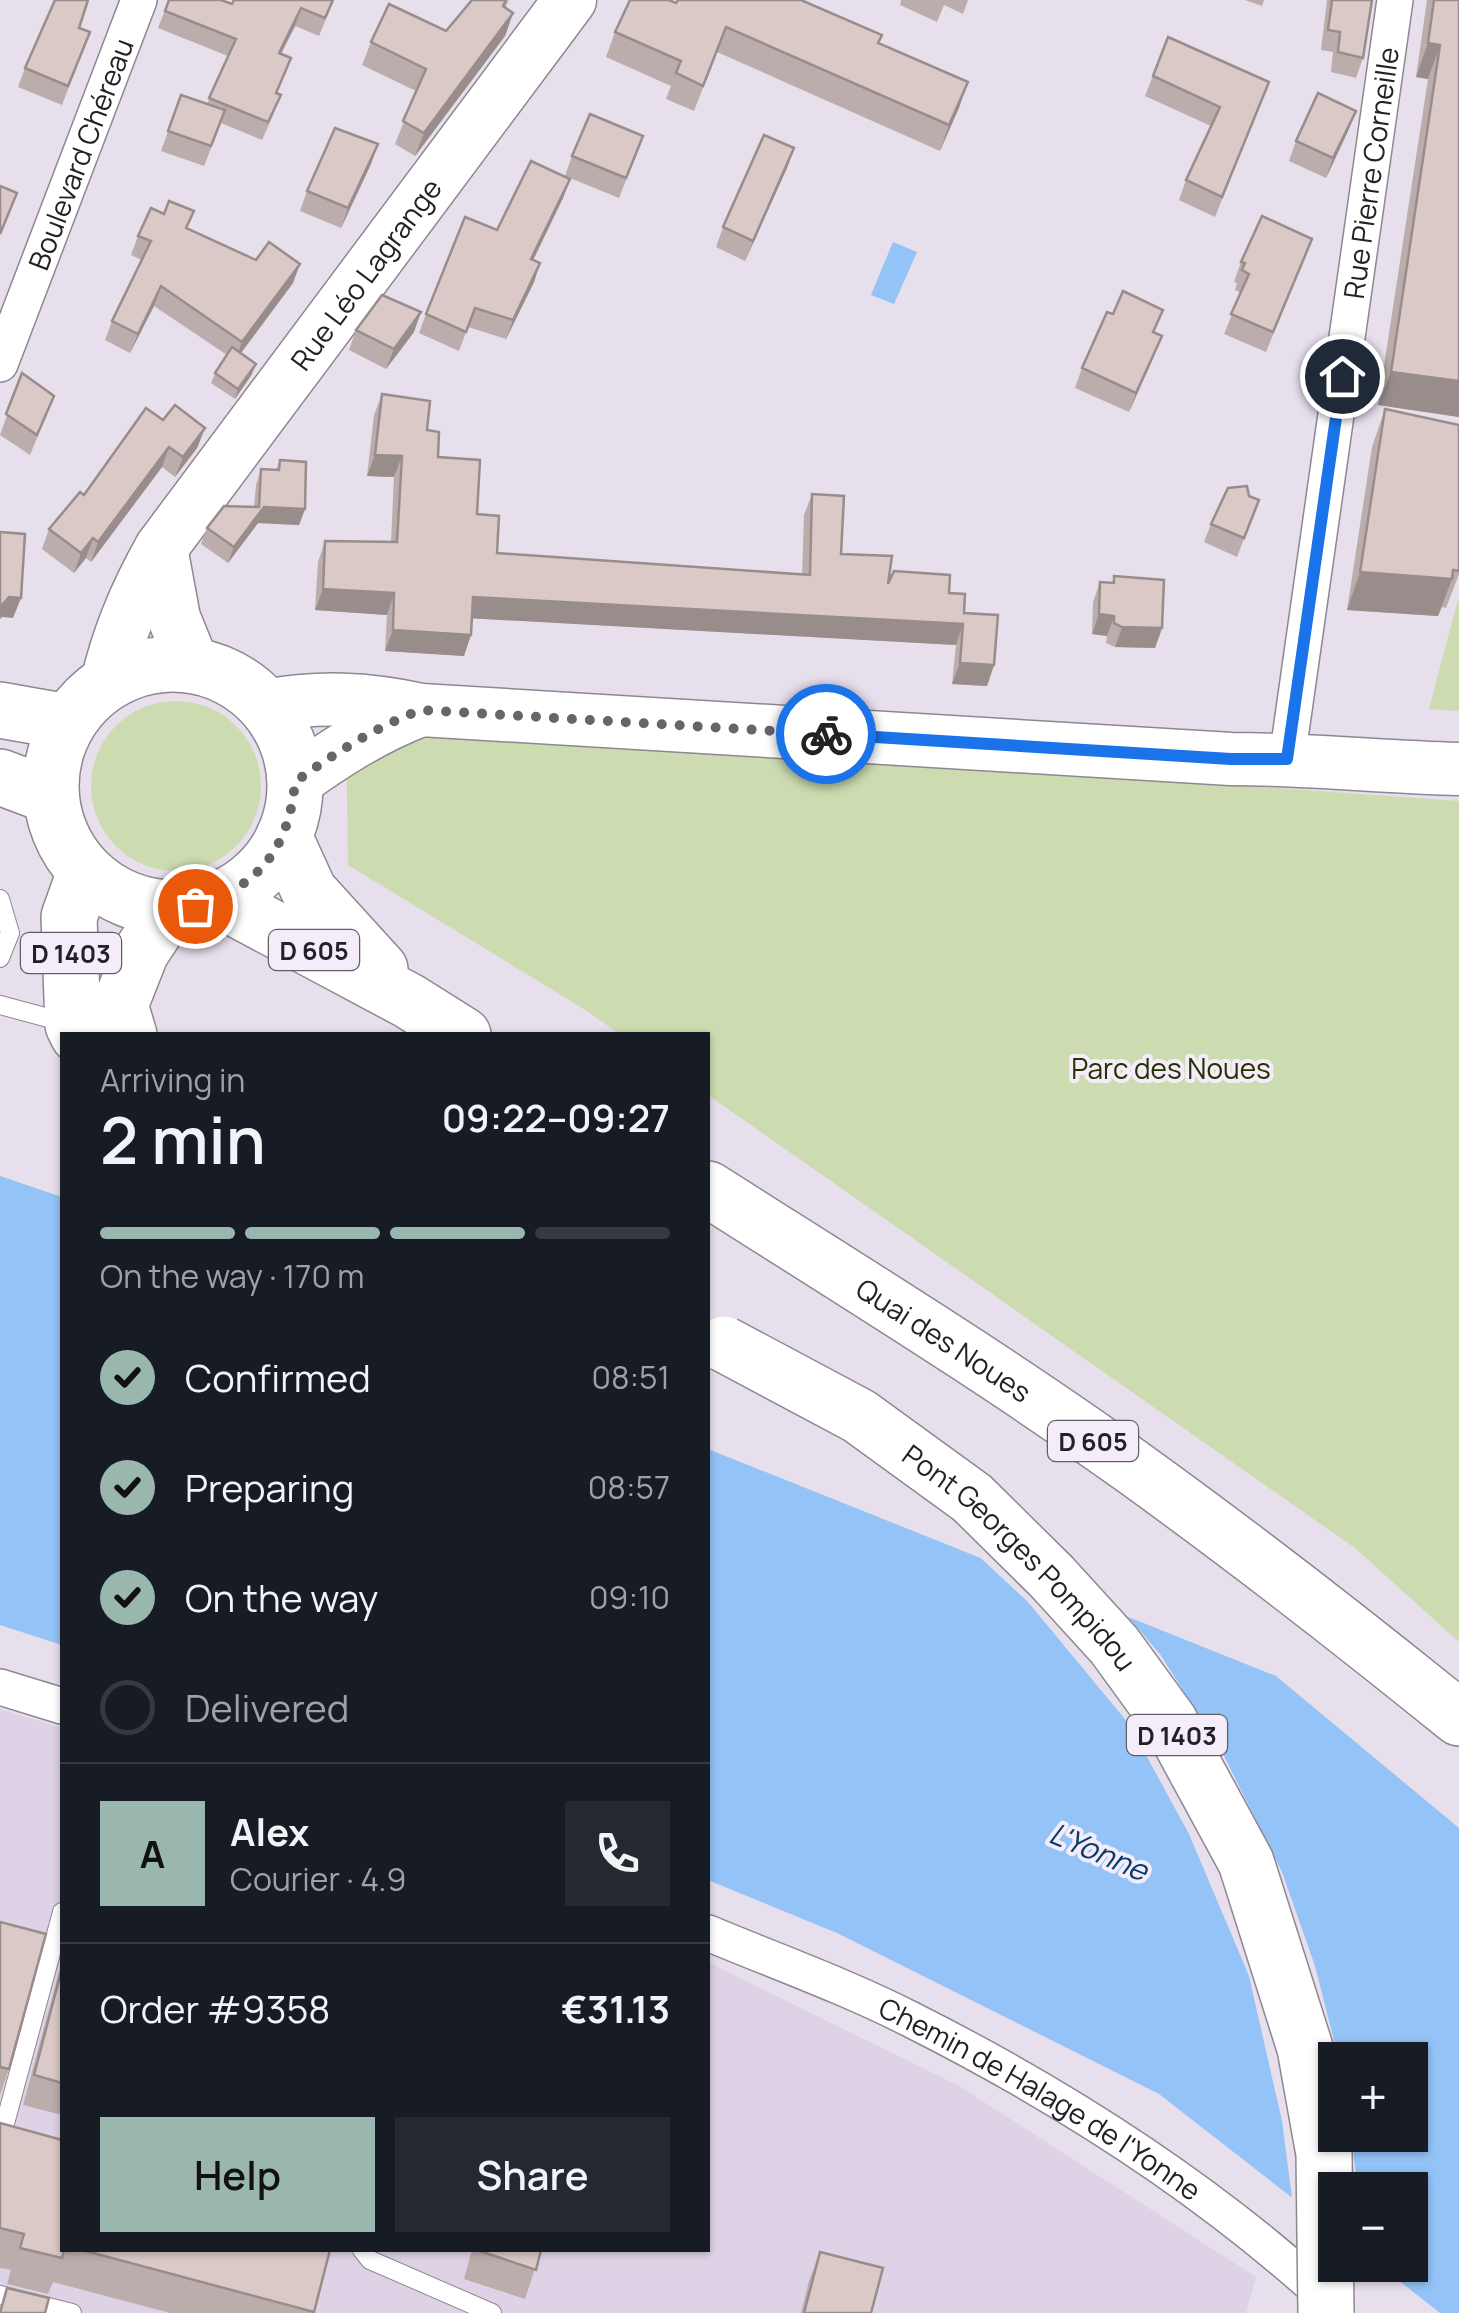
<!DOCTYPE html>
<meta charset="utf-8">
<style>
body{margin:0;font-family:Manrope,sans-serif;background:#242831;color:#f1f3f6;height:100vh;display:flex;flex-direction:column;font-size:38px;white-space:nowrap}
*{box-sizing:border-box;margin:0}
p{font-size:32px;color:#9ea1a6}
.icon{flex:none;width:55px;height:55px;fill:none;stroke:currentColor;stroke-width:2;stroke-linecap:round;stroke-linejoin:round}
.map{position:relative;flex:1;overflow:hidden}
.sheet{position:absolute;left:60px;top:1032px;width:650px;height:1220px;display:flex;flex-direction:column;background:#171b24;border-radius:0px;box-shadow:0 2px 8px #0004}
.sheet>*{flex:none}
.tools{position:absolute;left:1318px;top:2042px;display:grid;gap:20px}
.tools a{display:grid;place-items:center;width:110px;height:110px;border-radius:0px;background:#171b24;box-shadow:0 2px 8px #0004;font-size:50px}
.pin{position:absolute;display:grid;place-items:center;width:85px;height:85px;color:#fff;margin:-42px;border:5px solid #fff;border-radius:50%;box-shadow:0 2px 10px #0007}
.courier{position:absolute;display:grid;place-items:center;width:100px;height:100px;margin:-50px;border:8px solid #1a73e8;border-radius:50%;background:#fff;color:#222;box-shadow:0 2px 12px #0007}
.headline em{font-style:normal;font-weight:600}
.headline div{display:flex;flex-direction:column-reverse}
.headline{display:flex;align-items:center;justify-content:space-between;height:170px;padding:0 40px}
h1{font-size:65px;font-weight:600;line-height:75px}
.bar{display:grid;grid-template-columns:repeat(4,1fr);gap:15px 10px;align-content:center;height:120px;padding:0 40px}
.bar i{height:12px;border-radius:8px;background:#363941}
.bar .current{background:#9ab7af}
.bar p{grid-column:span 4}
.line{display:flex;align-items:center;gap:25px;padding:0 40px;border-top:2px solid #363941}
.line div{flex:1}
.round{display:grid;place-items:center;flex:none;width:105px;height:105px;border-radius:0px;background:#242831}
ol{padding:0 40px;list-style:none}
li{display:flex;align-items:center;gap:30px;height:110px}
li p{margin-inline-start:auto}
li .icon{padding:10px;border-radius:50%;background:#9ab7af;color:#111;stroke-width:4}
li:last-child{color:#9ea1a6}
li i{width:55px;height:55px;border:5px solid #363941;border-radius:50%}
.cta{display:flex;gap:20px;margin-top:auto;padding:20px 40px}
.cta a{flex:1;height:115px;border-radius:0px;background:#9ab7af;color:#111;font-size:40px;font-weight:600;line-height:115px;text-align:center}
.cta a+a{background:#242831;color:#f1f3f6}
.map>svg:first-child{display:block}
.built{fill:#ded3e6}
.green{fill:#ccdbb0}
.water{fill:#93c3f7;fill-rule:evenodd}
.pier{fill:#e7dfec}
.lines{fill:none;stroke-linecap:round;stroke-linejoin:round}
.service-casing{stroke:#8e8792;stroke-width:20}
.minor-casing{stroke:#8e8792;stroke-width:38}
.secondary-casing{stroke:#8e8792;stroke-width:55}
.primary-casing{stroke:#8e8792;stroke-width:58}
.service{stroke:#fff;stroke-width:18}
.minor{stroke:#fff;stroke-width:35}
.secondary{stroke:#fff;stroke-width:52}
.primary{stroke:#fff;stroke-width:55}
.primary-bridge-casing{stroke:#8e8792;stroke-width:58;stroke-linecap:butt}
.primary-bridge{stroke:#fff;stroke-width:55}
.wall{fill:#bbadab}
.shaded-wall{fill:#998d8b}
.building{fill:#dac9c7;stroke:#998d8b;stroke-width:2.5}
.done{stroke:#68646b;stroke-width:10;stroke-dasharray:0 18}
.route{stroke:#1a73e8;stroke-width:12}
.labels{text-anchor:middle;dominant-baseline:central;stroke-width:8;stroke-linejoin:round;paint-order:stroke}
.shield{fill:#f4ecf9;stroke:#625e65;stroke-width:2.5}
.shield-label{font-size:25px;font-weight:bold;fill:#232125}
.street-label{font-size:28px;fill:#232125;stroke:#f4ecf9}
.park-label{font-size:28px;fill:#253100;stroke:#f4ecf9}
.water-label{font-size:30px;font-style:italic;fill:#083d6c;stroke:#f4ecf9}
</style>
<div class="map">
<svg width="1459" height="2313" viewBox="0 0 1459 2313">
<rect width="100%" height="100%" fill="#e7dfec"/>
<!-- built -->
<path class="built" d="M 0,1709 L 62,1728 L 62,2250 L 708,2250 L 708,1962 L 959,2086 L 1256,2277 L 1246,2313 L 0,2313 Z"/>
<!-- green -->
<g class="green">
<path d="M 1459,596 L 1459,711 L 1429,709 Z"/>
<circle cx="176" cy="786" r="85"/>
<path d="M 346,727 L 659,744 L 1459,801 L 1459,1642 L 1355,1548 L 708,1095 L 708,1035 L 621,1035 L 584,1009 L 348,865 Z"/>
</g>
<!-- water -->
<g class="water">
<path d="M 893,242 L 917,252 L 894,304 L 871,295 Z"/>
<path d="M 0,1176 L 62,1197 L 62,1645 L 0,1625 Z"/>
<path d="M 708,1449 L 1276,1676 L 1459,1828 L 1459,2313 L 1440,2313 L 1379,2265 L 1410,2265 L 1410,2190 L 1335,2190 L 1335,2231 L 1159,2094 L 837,1933 L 708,1880 ZM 1335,2060 L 1410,2060 L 1410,2135 L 1335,2135 Z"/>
</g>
<!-- pier -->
<path class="pier" d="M 972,1550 L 1122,1610 L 1160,1654 L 1222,1752 L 1282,1872 L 1315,1966 L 1339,2060 L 1335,2060 L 1335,2135 L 1351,2135 L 1358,2190 L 1335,2190 L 1332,2235 L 1293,2205 L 1282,2121 L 1249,1976 L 1189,1834 L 1129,1724 L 1028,1602 Z"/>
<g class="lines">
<!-- service casing -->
<g class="service-casing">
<g id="service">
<path d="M 0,899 L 10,933 L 0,958"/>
<path d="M 0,1005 L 67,1023"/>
<path d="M 0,2130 L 3,2131 L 62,1912"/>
<path d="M 362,2250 L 370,2260 L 492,2313"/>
<path d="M 0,2295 L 72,2313"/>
</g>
</g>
<!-- minor casing -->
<g class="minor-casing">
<g id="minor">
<path id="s1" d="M 0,364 L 139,0"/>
<path id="s2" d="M 1287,759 L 1395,0"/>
<path d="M 0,1687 L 62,1706"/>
<path id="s3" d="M 708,1933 C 775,1961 845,1986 910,2019 C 1061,2095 1207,2188 1331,2302"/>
</g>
</g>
<!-- secondary casing -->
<g class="secondary-casing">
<g id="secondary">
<path d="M 161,548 L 174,618 L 193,665"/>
<path id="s4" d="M 107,683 C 118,634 136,592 161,548 L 570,0"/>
<path d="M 265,706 C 319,696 367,698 421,710 L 1231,759 C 1307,759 1383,767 1459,769"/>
<path d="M 295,782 C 335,753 374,728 421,710"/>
</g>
</g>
<!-- primary casing -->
<g class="primary-casing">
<g id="primary">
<circle cx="173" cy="786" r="122"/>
<path d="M 0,710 L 68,722"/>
<path d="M 0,777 L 51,796"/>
<path d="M 284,836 L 309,891 L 380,969"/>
<path d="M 218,899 L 409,1001 L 463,1035"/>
<path d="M 78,1035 L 73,1025 L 69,917 L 85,872"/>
<path d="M 129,1035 L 120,1005 L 141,952 L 170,908"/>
<path id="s5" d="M 708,1189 C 851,1280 996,1369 1134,1468 C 1245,1548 1353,1632 1459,1718"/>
</g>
</g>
<!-- service -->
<use href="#service" class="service"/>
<!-- minor -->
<use href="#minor" class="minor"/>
<!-- secondary -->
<use href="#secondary" class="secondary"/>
<!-- primary -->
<use href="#primary" class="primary"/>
<!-- primary-bridge casing -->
<g class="primary-bridge-casing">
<g id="primary-bridge">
<path id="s6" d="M 724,1344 L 859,1416 L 972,1498 L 1052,1577 L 1114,1645 L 1170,1722 L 1246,1862 L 1305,2048 L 1324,2154 L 1326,2313"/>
</g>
</g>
<!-- primary-bridge -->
<use href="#primary-bridge" class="primary-bridge"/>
</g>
<!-- wall -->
<g class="wall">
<path d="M 169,0 L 232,4 L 334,0 L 319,36 L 295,26 L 281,54 L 291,58 L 277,94 L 274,113 L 262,140 L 221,123 L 204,166 L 161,151 L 181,95 L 207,104 L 228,56 L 158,28 Z"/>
<path d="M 509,0 L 505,8 L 513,13 L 505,36 L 415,156 L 395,144 L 416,91 L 362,65 L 371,42 L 446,31 Z"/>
<path d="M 901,0 L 968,0 L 963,14 L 944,5 L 937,22 L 900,5 Z"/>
<path d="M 1245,0 L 1264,0 L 1262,6 Z"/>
<path d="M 1327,0 L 1372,0 L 1363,58 L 1356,78 L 1331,72 L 1333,52 L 1321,50 Z"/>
<path d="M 1427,0 L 1459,0 L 1459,417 L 1378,405 L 1428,79 L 1416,77 Z"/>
<path d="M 676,3 L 879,43 L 968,82 L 940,151 L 717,52 L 694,111 L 666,99 L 671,86 L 606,57 L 615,32 Z"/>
<path d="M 79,28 L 90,32 L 62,105 L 18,87 L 25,68 Z"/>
<path d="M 1168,37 L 1269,82 L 1215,217 L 1179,200 L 1186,180 L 1211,126 L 1145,96 Z"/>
<path d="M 1356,111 L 1348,131 L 1326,178 L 1289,161 L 1296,141 Z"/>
<path d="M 643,136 L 619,198 L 565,176 L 572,156 Z"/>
<path d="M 378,144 L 371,164 L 341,228 L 300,211 L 307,191 Z"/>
<path d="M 794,148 L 787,168 L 745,261 L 716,247 L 723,227 Z"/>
<path d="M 570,179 L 563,198 L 533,260 L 540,263 L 534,282 L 506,339 L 468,327 L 459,351 L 419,333 L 426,314 L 497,230 Z"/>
<path d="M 188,229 L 293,283 L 241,353 L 252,374 L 235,399 L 211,383 L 215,373 L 227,355 L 154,306 L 130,353 L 105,340 L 112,321 L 142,260 L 131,255 L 138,236 Z"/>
<path d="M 1312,239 L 1266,352 L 1224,334 L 1241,293 L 1235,290 L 1237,283 L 1234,282 L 1241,262 Z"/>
<path d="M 356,330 L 414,332 L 386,369 L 349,350 Z"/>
<path d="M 1154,333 L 1154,356 L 1129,412 L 1075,388 L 1082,368 Z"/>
<path d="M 22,373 L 54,396 L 30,455 L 0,435 Z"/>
<path d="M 382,394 L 427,430 L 438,457 L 477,514 L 497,553 L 802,574 L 804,515 L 812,494 L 841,554 L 888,584 L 949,593 L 964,613 L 994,665 L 987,686 L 952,684 L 956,645 L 472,618 L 464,656 L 385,651 L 387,615 L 315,610 L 318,562 L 325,541 L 391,542 L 394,477 L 367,476 L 374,415 Z"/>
<path d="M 1385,409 L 1459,425 L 1459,574 L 1446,608 L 1442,607 L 1438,616 L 1347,610 L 1372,447 Z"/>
<path d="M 163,420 L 205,428 L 197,448 L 175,477 L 162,467 L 91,562 L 86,558 L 74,573 L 42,549 L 49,529 Z"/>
<path d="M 280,460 L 305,509 L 299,525 L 258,523 L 228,563 L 201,544 L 207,528 L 254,507 L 256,485 L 261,469 L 276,470 Z"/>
<path d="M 1249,496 L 1259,500 L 1237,557 L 1204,542 L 1211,524 Z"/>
<path d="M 1114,576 L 1162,628 L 1155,648 L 1115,647 L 1106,643 L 1107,636 L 1092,634 L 1093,602 L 1100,582 L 1112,583 Z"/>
<path d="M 0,1922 L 9,2069 L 0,2095 Z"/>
<path d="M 62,1961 L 62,2115 L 23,2105 Z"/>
<path d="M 0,2123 L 62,2250 L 330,2250 L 314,2313 L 170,2313 L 53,2282 L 48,2294 L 7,2284 L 11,2270 L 0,2268 Z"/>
<path d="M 472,2250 L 541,2250 L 525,2299 L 464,2279 Z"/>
<path d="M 820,2252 L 871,2313 L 801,2313 L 809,2281 Z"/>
</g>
<!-- shaded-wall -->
<g class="shaded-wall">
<path d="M 301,8 L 295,26 L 272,71 L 279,53 Z"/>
<path d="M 513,13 L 505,36 L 415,156 L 424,133 Z"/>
<path d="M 1428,43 L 1440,45 L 1428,79 L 1416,77 Z"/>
<path d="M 968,82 L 959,108 L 940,151 L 949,125 Z"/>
<path d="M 1356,111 L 1348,131 L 1326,178 L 1333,158 Z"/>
<path d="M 378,144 L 371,164 L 341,228 L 348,208 Z"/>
<path d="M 794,148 L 787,168 L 745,261 L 753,241 Z"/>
<path d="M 570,179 L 563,198 L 524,279 L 531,259 Z"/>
<path d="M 540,263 L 534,282 L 506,339 L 513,320 Z"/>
<path d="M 300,264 L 293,283 L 235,361 L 242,342 Z"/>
<path d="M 161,286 L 154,306 L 130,353 L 138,334 Z"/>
<path d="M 421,312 L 414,332 L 386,369 L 394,349 Z"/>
<path d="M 1162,336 L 1154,356 L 1129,412 L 1136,393 Z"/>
<path d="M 256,364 L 252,374 L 235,399 L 238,389 Z"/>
<path d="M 1391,372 L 1459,381 L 1459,417 L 1378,405 Z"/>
<path d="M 205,428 L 197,448 L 175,477 L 183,457 Z"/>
<path d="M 169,447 L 162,467 L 91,562 L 98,542 Z"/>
<path d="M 375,455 L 402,456 L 394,477 L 367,476 Z"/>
<path d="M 264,507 L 305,509 L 299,525 L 258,523 L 228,563 L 234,547 Z"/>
<path d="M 93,538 L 86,558 L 74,573 L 81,553 Z"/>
<path d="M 1360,572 L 1452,579 L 1438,616 L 1347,610 Z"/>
<path d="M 323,589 L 394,593 L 387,615 L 315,610 Z"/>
<path d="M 9,597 L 21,598 L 13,618 L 2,617 L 0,619 L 0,607 Z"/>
<path d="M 473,597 L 963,624 L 956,645 L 465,618 Z"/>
<path d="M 1099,614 L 1114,616 L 1107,636 L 1092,634 Z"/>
<path d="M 1122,627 L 1162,628 L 1155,648 L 1115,647 Z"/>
<path d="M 393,630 L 471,635 L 464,656 L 385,651 Z"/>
<path d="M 960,663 L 994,665 L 987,686 L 952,684 Z"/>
</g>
<!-- building -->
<g class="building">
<path d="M 55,0 L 88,0 L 79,28 L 90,32 L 68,86 L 25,68 Z"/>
<path d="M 169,0 L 221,0 L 232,4 L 234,0 L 333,0 L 325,18 L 301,8 L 279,53 L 291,58 L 276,93 L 281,95 L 268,122 L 209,98 L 236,39 L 165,11 Z"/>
<path d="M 472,0 L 506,0 L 503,6 L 513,13 L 424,133 L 403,121 L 426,69 L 371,42 L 389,4 L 446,31 Z"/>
<path d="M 630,0 L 669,0 L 676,3 L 678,0 L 801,0 L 882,35 L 878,43 L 968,82 L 949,125 L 726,27 L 703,86 L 676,73 L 681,61 L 615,32 Z"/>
<path d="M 1332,0 L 1372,0 L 1363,58 L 1338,52 L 1340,32 L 1328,30 Z"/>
<path d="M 1434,0 L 1459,0 L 1459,381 L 1391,372 L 1440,45 L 1428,43 Z"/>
<path d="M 1168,37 L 1269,82 L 1222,197 L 1186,180 L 1220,107 L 1153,76 Z"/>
<path d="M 1318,93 L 1356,111 L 1333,158 L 1296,141 Z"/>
<path d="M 181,95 L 225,110 L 211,146 L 168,131 Z"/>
<path d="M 590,114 L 643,136 L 626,178 L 572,156 Z"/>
<path d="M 335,128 L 378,144 L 348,208 L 307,191 Z"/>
<path d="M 764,135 L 794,148 L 753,241 L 723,227 Z"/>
<path d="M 531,161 L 570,179 L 531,259 L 540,263 L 513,320 L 475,308 L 466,332 L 426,314 L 465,217 L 497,230 Z"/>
<path d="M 0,186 L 17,193 L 0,234 Z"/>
<path d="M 169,201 L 194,211 L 186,228 L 256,260 L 269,242 L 300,264 L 242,342 L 161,286 L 138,334 L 112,321 L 151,241 L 138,236 L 151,208 L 164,214 Z"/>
<path d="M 1262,216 L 1312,239 L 1273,332 L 1231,314 L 1249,274 L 1242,270 L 1245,263 L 1241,262 Z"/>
<path d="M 1123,291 L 1163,310 L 1153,332 L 1162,336 L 1136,393 L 1082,368 L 1107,312 L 1113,314 Z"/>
<path d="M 382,295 L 421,312 L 394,349 L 356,330 Z"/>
<path d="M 232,347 L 256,364 L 238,389 L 215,373 Z"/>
<path d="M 22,373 L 54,396 L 37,435 L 6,414 Z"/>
<path d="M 382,394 L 430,401 L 427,430 L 439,432 L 438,457 L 480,460 L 477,514 L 499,516 L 497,553 L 810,575 L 812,494 L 844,496 L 841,554 L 892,556 L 888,584 L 894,571 L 950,575 L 949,593 L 965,594 L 964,613 L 998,615 L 994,665 L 960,663 L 963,624 L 473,597 L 471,635 L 393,630 L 394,593 L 323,589 L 325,541 L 397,542 L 402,456 L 375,455 Z"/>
<path d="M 175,405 L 205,428 L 183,457 L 169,447 L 98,542 L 93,538 L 81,553 L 49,529 L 80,492 L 84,495 L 146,408 L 163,420 Z"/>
<path d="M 1385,409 L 1459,425 L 1459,571 L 1453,570 L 1452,579 L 1360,572 Z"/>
<path d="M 280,460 L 306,462 L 305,509 L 264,507 L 234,547 L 207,528 L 224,506 L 259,507 L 261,469 L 279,470 Z"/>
<path d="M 1247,486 L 1249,496 L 1259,500 L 1244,538 L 1211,524 L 1228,488 Z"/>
<path d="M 0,532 L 25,534 L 21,598 L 9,597 L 0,607 Z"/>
<path d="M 1114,576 L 1164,580 L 1162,628 L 1122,627 L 1114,623 L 1114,616 L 1099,614 L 1100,582 L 1114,583 Z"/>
<path d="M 0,1922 L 46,1934 L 9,2069 L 0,2067 Z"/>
<path d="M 62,1968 L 62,2083 L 34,2075 Z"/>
<path d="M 0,2123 L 62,2140 L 64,2250 L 62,2258 L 20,2248 L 24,2234 L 0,2228 Z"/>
<path d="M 82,2250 L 330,2250 L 314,2312 Z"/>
<path d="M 477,2250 L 541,2250 L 536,2270 Z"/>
<path d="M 820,2252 L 883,2268 L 871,2313 L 804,2313 Z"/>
<path d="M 7,2288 L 49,2298 L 45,2313 L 0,2313 Z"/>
</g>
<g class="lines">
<!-- done -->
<path class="done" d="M 195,906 C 259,887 289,848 295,782 C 335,753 374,728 421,710 L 826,734"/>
<!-- route -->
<path class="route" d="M 826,734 L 1231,759 L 1287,759 L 1342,376"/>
</g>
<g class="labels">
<!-- shield labels -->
<g class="shield">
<rect x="269" y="930" width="90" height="40" rx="8"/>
<rect x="21" y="933" width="100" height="40" rx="8"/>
<rect x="1048" y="1421" width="90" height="40" rx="8"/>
<rect x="1127" y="1715" width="100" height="40" rx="8"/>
</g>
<g class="shield-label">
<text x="314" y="950">D 605</text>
<text x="71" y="953">D 1403</text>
<text x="1093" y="1441">D 605</text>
<text x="1177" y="1735">D 1403</text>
</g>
<!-- street labels -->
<g class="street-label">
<text stroke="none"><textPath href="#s1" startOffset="225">Boulevard Chéreau</textPath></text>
<text stroke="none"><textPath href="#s2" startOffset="592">Rue Pierre Corneille</textPath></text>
<text stroke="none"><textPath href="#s4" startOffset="488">Rue Léo Lagrange</textPath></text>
<text stroke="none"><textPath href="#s5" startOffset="280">Quai des Noues</textPath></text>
<text stroke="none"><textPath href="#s6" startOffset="368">Pont Georges Pompidou</textPath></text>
<text stroke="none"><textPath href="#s3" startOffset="372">Chemin de Halage de l'Yonne</textPath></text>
</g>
<!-- park labels -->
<g class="park-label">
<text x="1171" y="1068">Parc des Noues</text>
</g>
<!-- water labels -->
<g class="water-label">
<text transform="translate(1099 1851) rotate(23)">L'Yonne</text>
</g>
</g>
</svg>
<div class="tools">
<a>+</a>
<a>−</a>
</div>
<div class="pin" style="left:195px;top:906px;background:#ea580c"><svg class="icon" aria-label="bag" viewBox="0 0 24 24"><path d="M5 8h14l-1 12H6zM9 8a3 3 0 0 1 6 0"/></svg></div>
<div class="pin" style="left:1342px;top:376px;background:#1f2937"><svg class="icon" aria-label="home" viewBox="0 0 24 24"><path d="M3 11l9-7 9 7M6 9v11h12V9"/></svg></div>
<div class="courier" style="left:826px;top:734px"><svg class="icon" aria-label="bike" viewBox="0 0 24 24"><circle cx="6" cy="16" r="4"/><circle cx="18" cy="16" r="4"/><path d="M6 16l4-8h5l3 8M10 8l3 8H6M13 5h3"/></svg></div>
<section class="sheet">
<div class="headline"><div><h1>2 min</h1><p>Arriving in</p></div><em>09:22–09:27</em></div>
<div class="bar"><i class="current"></i><i class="current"></i><i class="current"></i><i></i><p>On the way · 170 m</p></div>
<ol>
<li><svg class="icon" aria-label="check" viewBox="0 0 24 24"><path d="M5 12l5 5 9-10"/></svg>Confirmed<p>08:51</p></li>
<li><svg class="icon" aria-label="check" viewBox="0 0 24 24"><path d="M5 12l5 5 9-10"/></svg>Preparing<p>08:57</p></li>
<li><svg class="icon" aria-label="check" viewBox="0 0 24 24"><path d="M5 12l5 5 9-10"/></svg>On the way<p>09:10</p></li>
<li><i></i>Delivered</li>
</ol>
<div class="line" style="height:180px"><b class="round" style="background:#9ab7af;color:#111">A</b><div><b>Alex</b><p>Courier · 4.9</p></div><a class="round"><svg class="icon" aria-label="phone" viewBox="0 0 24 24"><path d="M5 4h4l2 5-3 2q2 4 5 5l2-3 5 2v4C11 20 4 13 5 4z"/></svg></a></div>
<div class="line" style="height:130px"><div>Order #9358</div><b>€31.13</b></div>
<div class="cta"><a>Help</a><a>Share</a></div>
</section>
</div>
